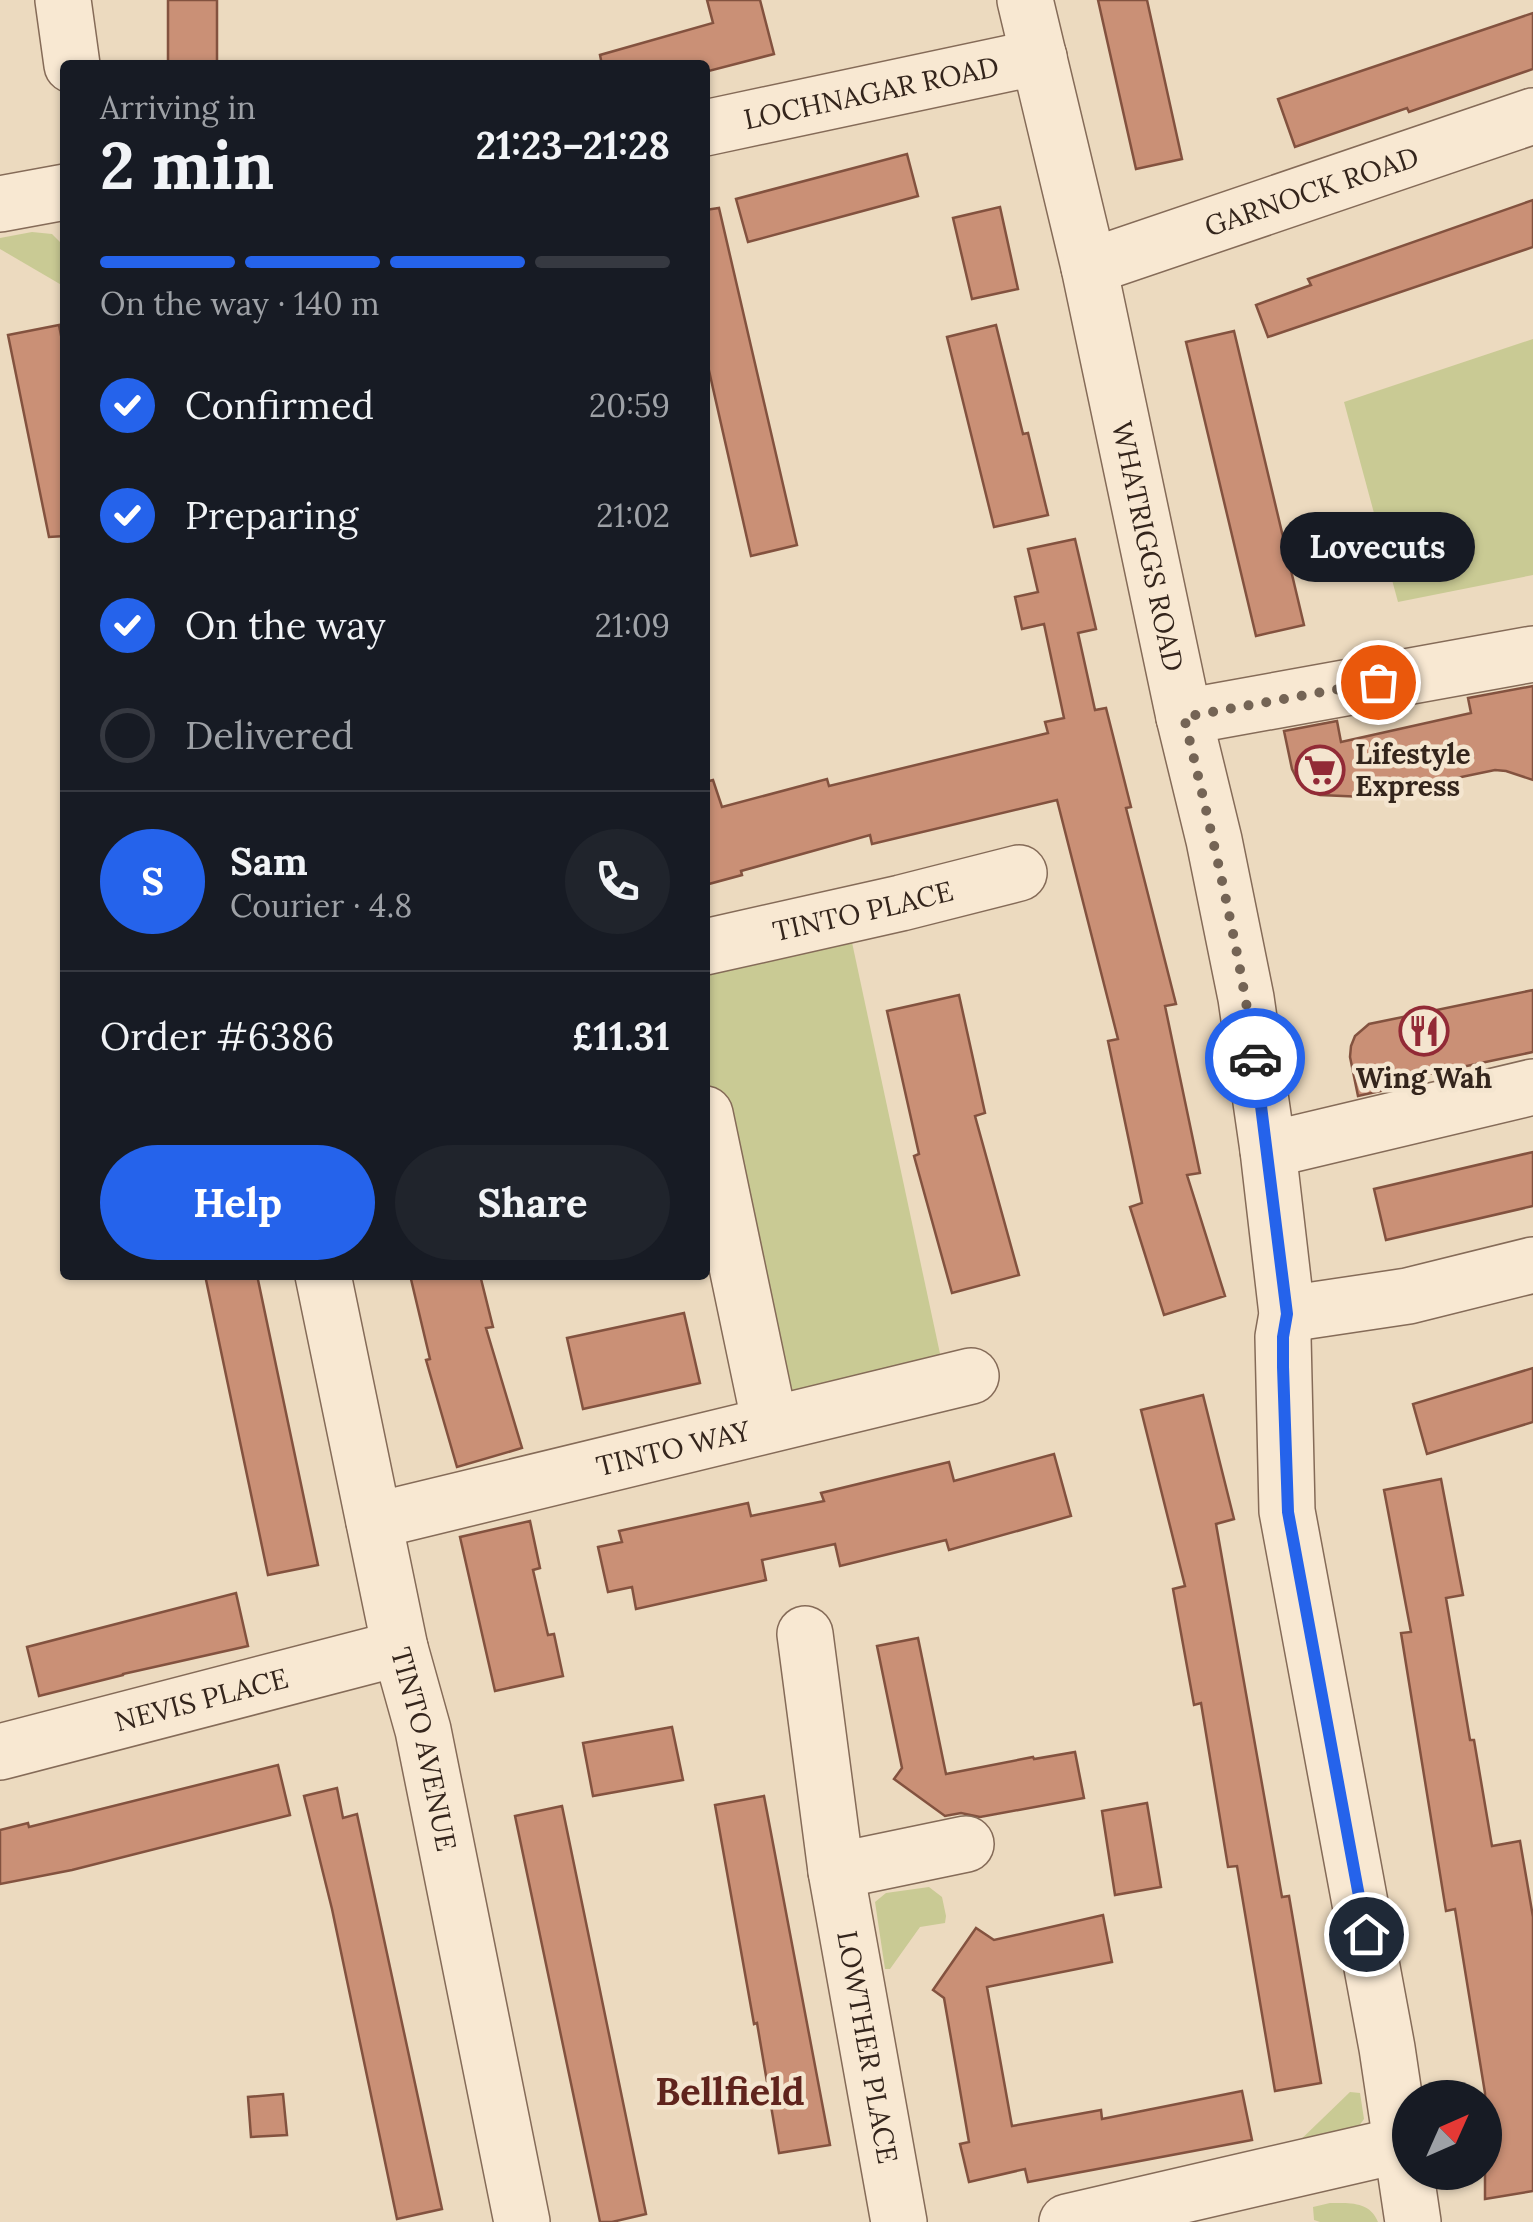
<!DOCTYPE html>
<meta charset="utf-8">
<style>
body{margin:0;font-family:Lora,serif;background:#20242c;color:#f1f3f6;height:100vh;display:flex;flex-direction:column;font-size:38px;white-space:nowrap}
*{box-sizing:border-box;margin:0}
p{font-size:32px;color:#9ea1a6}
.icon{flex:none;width:55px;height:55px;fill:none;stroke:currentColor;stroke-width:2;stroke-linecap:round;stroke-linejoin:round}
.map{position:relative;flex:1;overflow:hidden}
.details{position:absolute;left:60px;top:60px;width:650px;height:1220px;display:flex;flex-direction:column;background:#171b24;border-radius:10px;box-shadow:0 2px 8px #0004}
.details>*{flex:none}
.needle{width:65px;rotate:45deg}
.controls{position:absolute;left:1392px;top:2080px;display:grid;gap:20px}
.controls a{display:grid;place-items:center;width:110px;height:110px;border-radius:50%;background:#171b24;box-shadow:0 2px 8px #0004;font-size:50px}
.pin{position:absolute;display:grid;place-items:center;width:85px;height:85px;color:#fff;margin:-42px;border:5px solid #fff;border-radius:50%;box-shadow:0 2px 10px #0007}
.courier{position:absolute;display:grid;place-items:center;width:100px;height:100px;margin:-50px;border:8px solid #2563eb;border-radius:50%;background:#fff;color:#222;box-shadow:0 2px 12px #0007}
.bubble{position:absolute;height:70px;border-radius:35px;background:#171b24;box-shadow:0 2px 8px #0004;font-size:32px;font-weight:700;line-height:70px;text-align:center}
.head em{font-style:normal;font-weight:700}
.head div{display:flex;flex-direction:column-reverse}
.head{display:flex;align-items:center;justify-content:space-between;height:170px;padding:0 40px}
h1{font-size:65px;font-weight:700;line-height:75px}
.bar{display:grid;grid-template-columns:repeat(4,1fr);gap:15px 10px;align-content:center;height:120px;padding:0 40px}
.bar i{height:12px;border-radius:8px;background:#363941}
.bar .active{background:#2563eb}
.bar p{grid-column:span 4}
.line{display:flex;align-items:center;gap:25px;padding:0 40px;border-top:2px solid #363941}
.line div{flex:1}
.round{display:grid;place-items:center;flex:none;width:105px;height:105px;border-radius:52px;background:#20242c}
ol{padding:0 40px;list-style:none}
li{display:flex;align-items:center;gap:30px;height:110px}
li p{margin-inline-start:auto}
li .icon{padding:10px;border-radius:50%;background:#2563eb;color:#fff;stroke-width:4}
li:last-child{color:#9ea1a6}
li i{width:55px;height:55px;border:5px solid #363941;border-radius:50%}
.primary-button{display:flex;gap:20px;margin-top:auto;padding:20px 40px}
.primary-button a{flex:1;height:115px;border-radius:60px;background:#2563eb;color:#fff;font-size:40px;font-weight:700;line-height:115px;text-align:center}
.primary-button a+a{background:#20242c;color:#f1f3f6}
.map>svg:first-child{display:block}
.green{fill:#c9ca94}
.building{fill:#ca9076;stroke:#83523f;stroke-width:2.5}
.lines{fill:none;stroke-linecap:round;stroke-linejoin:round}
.minor-casing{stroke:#856b58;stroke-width:58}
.minor{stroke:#f8e8d2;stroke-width:55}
.done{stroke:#746455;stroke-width:10;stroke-dasharray:0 18}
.route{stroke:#2563eb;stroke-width:12}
.labels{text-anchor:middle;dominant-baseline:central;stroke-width:9;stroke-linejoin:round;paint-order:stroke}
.street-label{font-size:28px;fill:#34251c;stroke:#f4e5cf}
.poi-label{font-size:28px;font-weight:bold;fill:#34251c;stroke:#f4e5cf;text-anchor:start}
.district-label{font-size:38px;font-weight:bold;fill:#60241d;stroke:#f4e5cf}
</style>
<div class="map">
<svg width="1533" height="2222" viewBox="0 0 1533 2222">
<rect width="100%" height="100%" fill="#ecdabf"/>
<!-- green -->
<g class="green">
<path d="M 32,232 L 52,234 L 65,247 L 65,287 L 0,249 L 0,238 Z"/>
<path d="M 1533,339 L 1533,575 L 1398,602 L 1344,402 Z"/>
<path d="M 847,919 L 945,1377 L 774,1418 L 705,1087 L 705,953 Z"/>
<path d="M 929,1887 L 942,1897 L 946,1916 L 945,1923 L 920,1927 L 890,1969 L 885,1969 L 875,1902 L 886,1893 Z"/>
<path d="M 1350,2092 L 1360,2093 L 1364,2119 L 1353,2134 L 1291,2149 Z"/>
<path d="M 1330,2203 C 1349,2203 1370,2201 1378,2222 L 1320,2222 L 1314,2220 L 1313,2207 Z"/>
</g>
<!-- building -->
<g class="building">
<rect x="168" y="0" width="49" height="65"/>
<path d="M 707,0 L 760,0 L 774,54 L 705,72 L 705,65 L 602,65 L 600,55 L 713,23 Z"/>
<path d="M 1098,0 L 1147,0 L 1182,159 L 1136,169 Z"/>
<path d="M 1533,13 L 1533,69 L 1409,112 L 1407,108 L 1295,147 L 1278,99 Z"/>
<path d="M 907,154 L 918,196 L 748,242 L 736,199 Z"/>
<path d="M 1533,200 L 1533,247 L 1268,337 L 1256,305 L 1311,285 L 1308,279 Z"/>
<path d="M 1000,207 L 1018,289 L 972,299 L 953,218 Z"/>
<path d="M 719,208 L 797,545 L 751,556 L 705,353 L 705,210 Z"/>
<path d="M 59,325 L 65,356 L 65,536 L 49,537 L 8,335 Z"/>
<path d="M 996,325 L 1023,434 L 1028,433 L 1048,515 L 994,527 L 947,337 Z"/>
<path d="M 1234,331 L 1304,625 L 1256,636 L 1186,342 Z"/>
<path d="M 1075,539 L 1096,629 L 1078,633 L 1095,710 L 1106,708 L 1131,807 L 1126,808 L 1176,1004 L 1165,1006 L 1200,1173 L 1187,1175 L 1225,1296 L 1164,1315 L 1130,1207 L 1142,1203 L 1108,1041 L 1118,1039 L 1057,800 L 872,844 L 870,835 L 741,871 L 742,875 L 705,885 L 705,782 L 713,780 L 722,807 L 827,779 L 829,786 L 1048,733 L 1045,722 L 1064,718 L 1044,624 L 1022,629 L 1015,597 L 1038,592 L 1028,549 Z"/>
<path d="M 1533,686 L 1533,780 L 1506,771 L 1495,770 L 1365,797 L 1320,795 L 1309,791 L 1298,781 L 1292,769 L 1284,731 L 1337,721 L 1341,742 L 1471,713 L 1468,698 Z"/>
<path d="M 1533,990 L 1533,1052 L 1405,1079 L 1407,1085 L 1358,1096 L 1350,1057 L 1351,1046 L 1355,1036 L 1369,1024 Z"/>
<path d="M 959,995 L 985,1113 L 975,1116 L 1019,1275 L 952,1293 L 914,1156 L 919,1154 L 887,1011 Z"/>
<path d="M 1533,1152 L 1533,1206 L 1386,1240 L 1374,1189 Z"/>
<path d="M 205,1275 L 257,1275 L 318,1565 L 268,1575 Z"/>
<path d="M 410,1275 L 480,1275 L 493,1327 L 486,1328 L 522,1448 L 457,1467 L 426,1360 L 430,1359 Z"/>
<path d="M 684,1313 L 700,1383 L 583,1409 L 567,1338 Z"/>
<path d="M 1533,1368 L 1533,1422 L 1427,1454 L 1413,1404 Z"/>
<path d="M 1203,1395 L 1234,1519 L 1216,1524 L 1282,1897 L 1289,1896 L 1321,2083 L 1275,2091 L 1237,1866 L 1228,1867 L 1201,1703 L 1194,1705 L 1173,1589 L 1185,1586 L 1141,1410 Z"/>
<path d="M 1054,1454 L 1071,1516 L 949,1550 L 946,1540 L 840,1566 L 835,1544 L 762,1560 L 766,1580 L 636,1609 L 632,1587 L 608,1592 L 598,1547 L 622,1542 L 619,1531 L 748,1503 L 751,1516 L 824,1501 L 821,1493 L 949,1462 L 954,1481 Z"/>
<path d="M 1441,1479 L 1463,1595 L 1446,1598 L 1470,1740 L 1474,1740 L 1492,1846 L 1520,1841 L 1533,1917 L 1533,2191 L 1485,2199 L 1485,2093 L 1455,1909 L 1446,1911 L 1401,1633 L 1411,1632 L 1384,1490 Z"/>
<path d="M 530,1521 L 540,1568 L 533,1570 L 548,1635 L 554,1634 L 563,1676 L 495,1691 L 460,1537 Z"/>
<path d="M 236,1593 L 248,1646 L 123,1674 L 123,1675 L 39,1696 L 27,1647 Z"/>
<path d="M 918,1638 L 946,1774 L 1033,1757 L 1034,1759 L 1075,1752 L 1084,1798 L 980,1817 L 961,1813 L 945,1816 L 894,1779 L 902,1768 L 877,1646 Z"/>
<path d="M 672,1727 L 683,1780 L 593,1796 L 583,1743 Z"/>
<path d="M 278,1765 L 290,1815 L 72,1870 L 0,1884 L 0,1830 L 28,1823 L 29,1827 Z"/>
<path d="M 337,1788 L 343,1818 L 357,1814 L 442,2209 L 397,2219 L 332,1909 L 304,1796 Z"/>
<path d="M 764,1796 L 830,2145 L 779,2153 L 757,2023 L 754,2024 L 715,1805 Z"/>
<path d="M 1147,1803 L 1161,1887 L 1115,1895 L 1102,1811 Z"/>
<path d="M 562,1806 L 646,2214 L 612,2222 L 600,2222 L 515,1816 Z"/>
<path d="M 1103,1915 L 1112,1962 L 987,1987 L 1012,2126 L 1101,2110 L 1102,2119 L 1242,2091 L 1252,2140 L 1028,2182 L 1025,2169 L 969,2182 L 960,2144 L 969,2142 L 944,1998 L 933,1990 L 976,1928 L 994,1940 Z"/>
<path d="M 283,2094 L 287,2135 L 251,2137 L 248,2097 Z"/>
</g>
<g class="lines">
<!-- minor casing -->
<g class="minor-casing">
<g id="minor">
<path d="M 63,0 L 72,65"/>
<path id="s1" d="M 1025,0 L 1089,267 L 1184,717 L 1214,840 L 1246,998 L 1268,1150 L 1287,1314 L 1283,1337 L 1287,1511 L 1387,2048 L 1413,2222"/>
<path id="s2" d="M 705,128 L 1039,57"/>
<path d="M 0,204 L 65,192"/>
<path id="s3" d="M 1089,267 L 1533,116"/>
<path d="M 1184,717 L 1533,654"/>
<path id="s4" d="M 705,947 L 901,903 L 1019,873"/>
<path d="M 705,1114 L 770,1424"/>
<path d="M 1268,1150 L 1533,1087"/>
<path id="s5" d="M 323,1275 L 400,1648 L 423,1730 L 522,2222"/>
<path d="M 1287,1314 L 1408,1296 L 1533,1265"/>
<path id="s6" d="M 374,1521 L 971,1376"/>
<path id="s7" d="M 805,1634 L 836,1871 L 899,2222"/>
<path id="s8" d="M 0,1752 L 400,1648"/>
<path d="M 836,1871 L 966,1844"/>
<path d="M 1067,2222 L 1400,2145"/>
</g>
</g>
<!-- minor -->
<use href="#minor" class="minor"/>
</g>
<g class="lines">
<!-- done -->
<path class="done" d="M 1255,1058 C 1238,943 1211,830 1184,717 L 1378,682"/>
<!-- route -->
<path class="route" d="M 1255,1058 L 1287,1314 L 1283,1337 L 1283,1367 L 1288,1512 L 1366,1934"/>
</g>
<!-- icons -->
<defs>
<g id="supermarket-ring" transform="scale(2.5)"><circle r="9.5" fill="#f4e5cf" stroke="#922a36" stroke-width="1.5"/><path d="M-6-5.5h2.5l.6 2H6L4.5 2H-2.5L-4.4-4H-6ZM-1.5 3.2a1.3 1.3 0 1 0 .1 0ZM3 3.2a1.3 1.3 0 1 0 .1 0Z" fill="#922a36"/></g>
<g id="restaurant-ring" transform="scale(2.5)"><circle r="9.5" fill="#f4e5cf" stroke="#922a36" stroke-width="1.5"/><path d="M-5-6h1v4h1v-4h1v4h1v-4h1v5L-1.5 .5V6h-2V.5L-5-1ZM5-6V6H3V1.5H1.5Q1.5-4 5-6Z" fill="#922a36"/></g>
</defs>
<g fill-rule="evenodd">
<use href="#supermarket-ring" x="1320" y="770"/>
<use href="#restaurant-ring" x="1424" y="1031"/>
</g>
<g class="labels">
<!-- street labels -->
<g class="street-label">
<text stroke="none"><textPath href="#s2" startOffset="170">LOCHNAGAR ROAD</textPath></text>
<text stroke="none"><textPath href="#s3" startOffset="235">GARNOCK ROAD</textPath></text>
<text stroke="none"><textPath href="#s1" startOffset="560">WHATRIGGS ROAD</textPath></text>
<text stroke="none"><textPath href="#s4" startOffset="162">TINTO PLACE</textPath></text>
<text stroke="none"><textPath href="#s6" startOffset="308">TINTO WAY</textPath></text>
<text stroke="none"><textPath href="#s8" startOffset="208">NEVIS PLACE</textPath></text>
<text stroke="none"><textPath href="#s5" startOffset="485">TINTO AVENUE</textPath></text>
<text stroke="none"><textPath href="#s7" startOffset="418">LOWTHER PLACE</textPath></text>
</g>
<!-- poi labels -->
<g class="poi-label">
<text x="1355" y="754">Lifestyle<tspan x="1355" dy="32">Express</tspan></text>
<text x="1424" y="1078" text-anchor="middle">Wing Wah</text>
</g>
<!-- district labels -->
<g class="district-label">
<text x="730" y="2091">Bellfield</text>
</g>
</g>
</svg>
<div class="controls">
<a><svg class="needle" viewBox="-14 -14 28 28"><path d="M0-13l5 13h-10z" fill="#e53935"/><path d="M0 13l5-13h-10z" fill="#9ea1a6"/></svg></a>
</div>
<div class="pin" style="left:1378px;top:682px;background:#ea580c"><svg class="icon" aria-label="bag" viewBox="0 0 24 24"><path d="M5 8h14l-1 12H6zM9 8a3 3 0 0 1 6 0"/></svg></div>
<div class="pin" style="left:1366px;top:1934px;background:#1f2937"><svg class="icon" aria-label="home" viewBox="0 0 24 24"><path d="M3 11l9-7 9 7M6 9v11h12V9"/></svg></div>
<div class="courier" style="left:1255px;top:1058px"><svg class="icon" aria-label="car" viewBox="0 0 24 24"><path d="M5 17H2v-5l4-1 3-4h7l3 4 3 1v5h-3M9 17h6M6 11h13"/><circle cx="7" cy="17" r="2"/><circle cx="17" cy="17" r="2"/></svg></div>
<div class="bubble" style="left:1280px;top:512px;width:195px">Lovecuts</div>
<section class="details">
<div class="head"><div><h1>2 min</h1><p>Arriving in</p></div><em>21:23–21:28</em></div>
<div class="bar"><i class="active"></i><i class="active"></i><i class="active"></i><i></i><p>On the way · 140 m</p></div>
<ol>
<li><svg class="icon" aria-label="check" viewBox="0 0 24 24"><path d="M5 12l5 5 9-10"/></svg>Confirmed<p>20:59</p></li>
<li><svg class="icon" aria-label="check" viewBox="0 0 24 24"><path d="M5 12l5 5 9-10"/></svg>Preparing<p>21:02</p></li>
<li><svg class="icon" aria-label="check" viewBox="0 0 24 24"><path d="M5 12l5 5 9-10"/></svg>On the way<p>21:09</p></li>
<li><i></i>Delivered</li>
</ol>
<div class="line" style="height:180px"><b class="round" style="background:#2563eb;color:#fff">S</b><div><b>Sam</b><p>Courier · 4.8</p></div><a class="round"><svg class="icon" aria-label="phone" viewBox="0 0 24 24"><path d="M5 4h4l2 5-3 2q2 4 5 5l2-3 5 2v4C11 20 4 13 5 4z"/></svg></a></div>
<div class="line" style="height:130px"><div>Order #6386</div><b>£11.31</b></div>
<div class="primary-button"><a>Help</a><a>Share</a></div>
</section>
</div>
